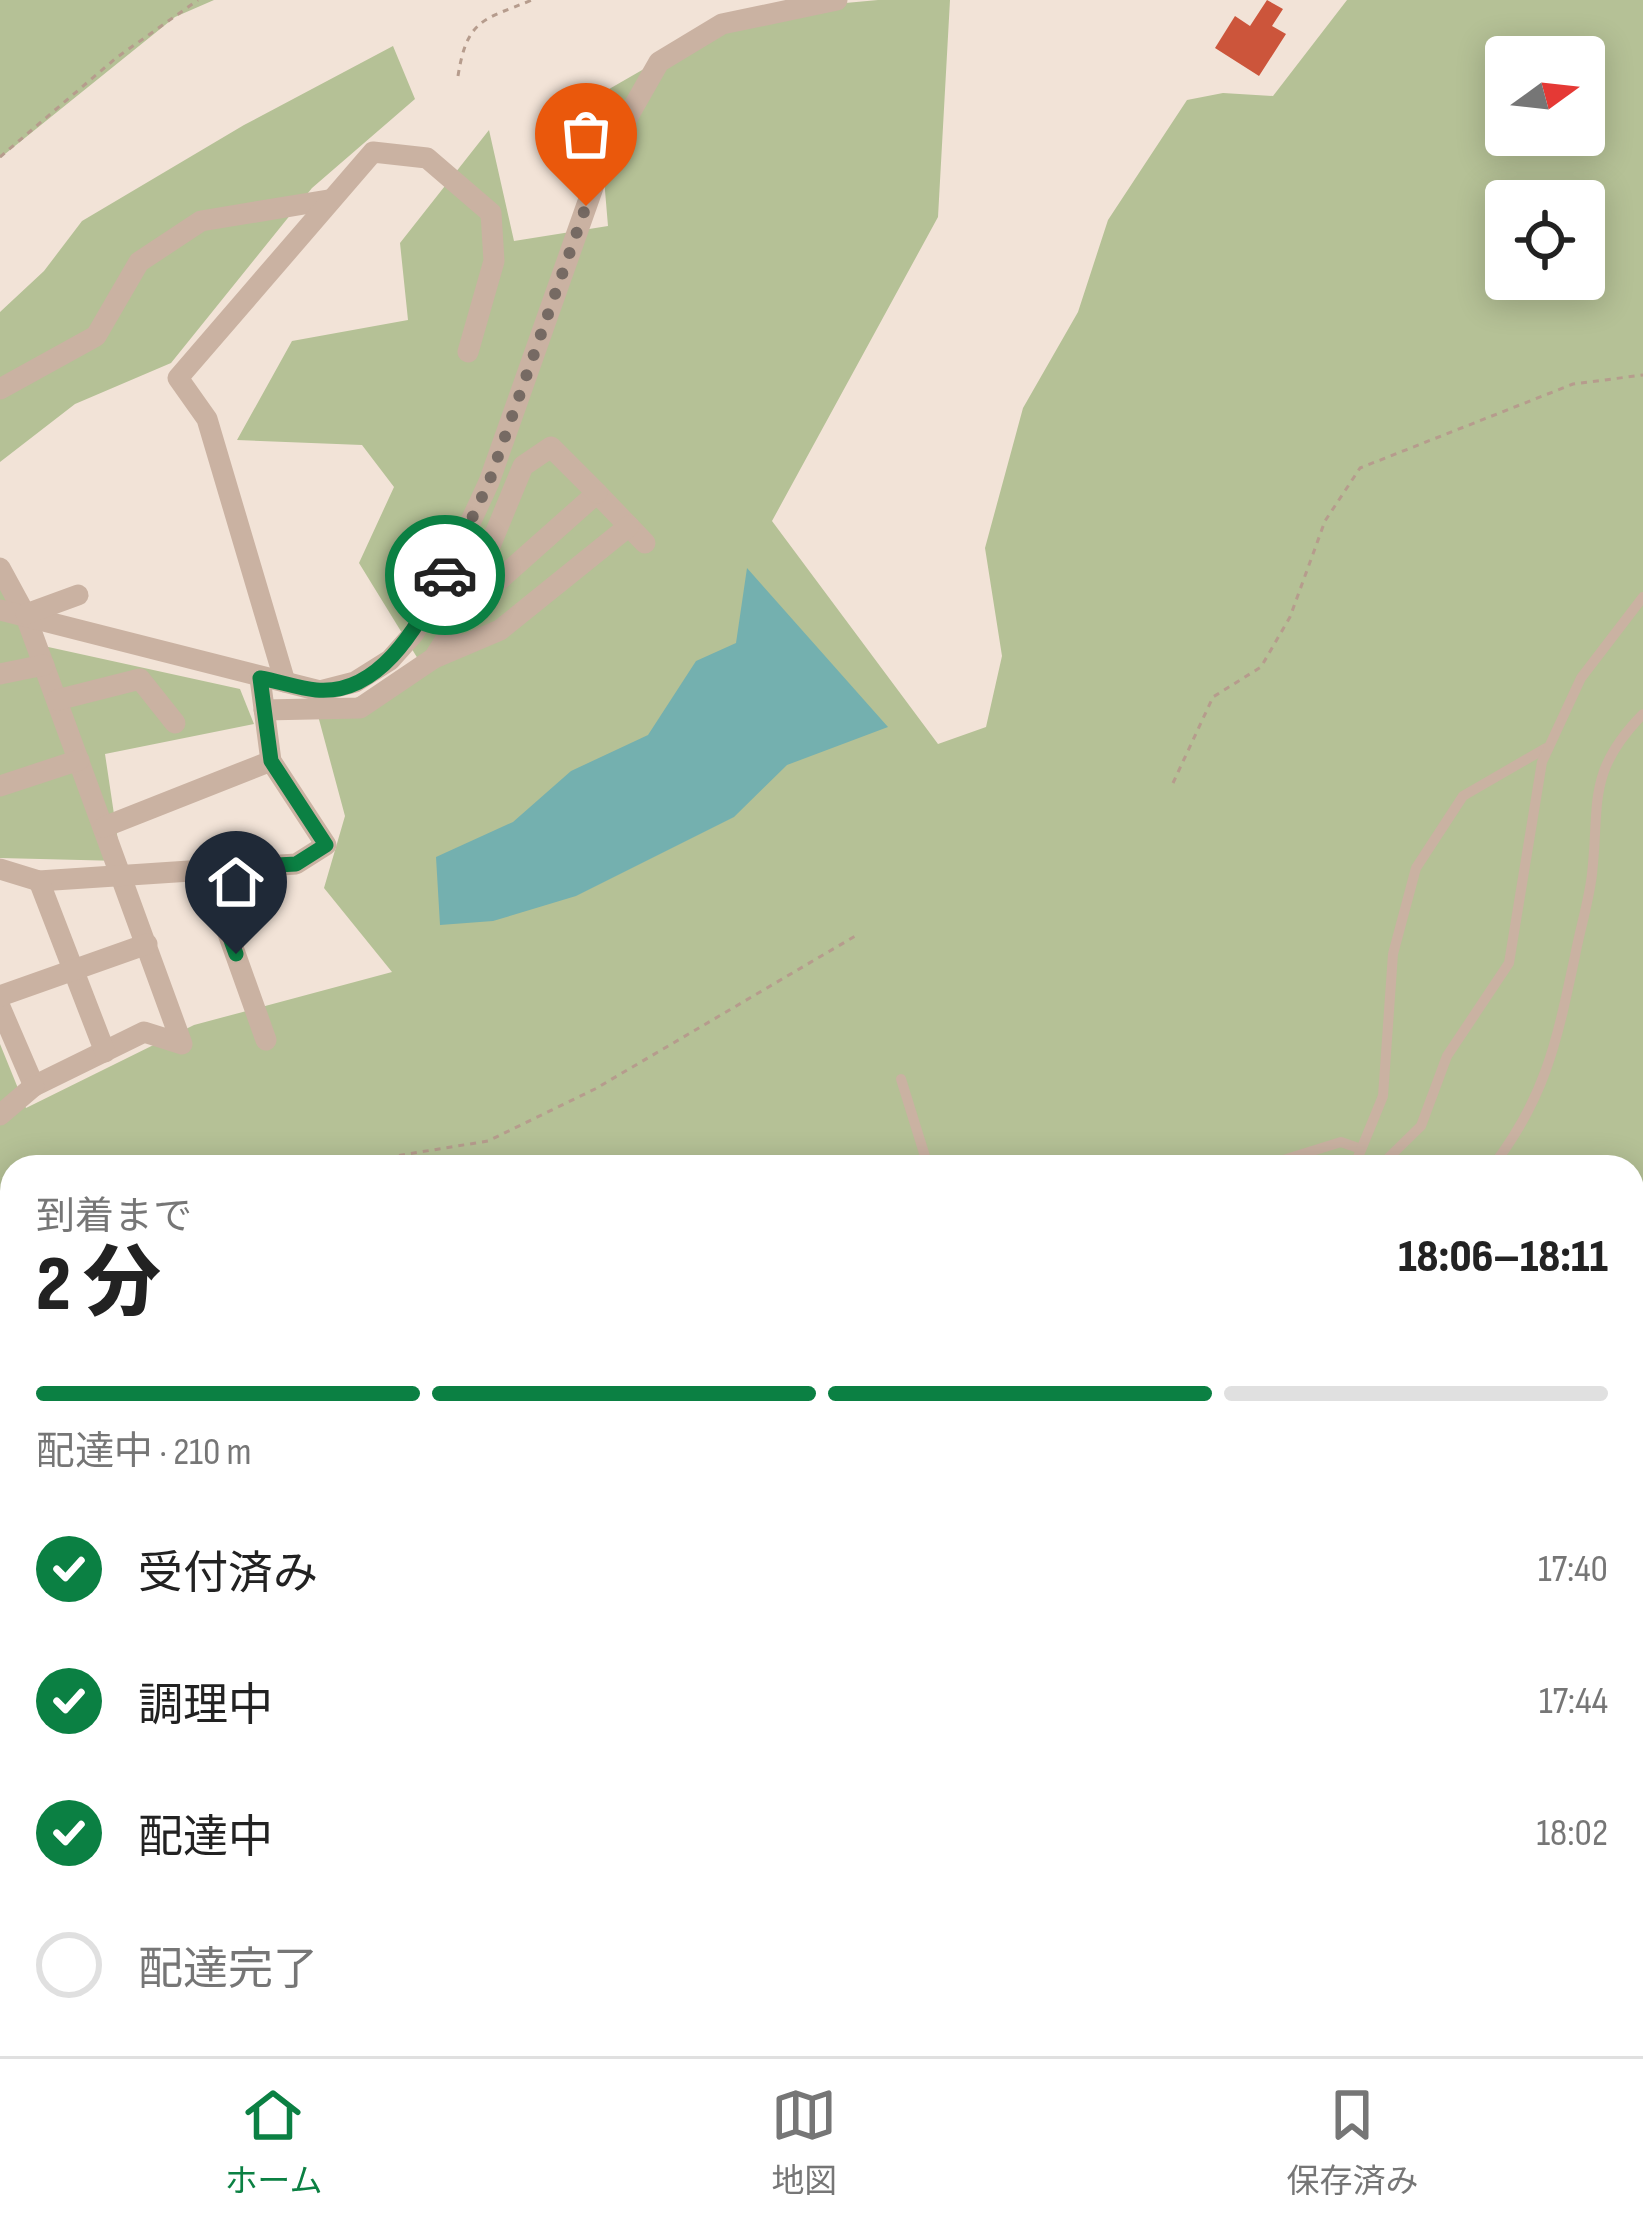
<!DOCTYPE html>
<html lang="ja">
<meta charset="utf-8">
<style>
body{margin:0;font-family:"Sofia Sans Condensed","Noto Sans JP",sans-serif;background:#f6f6f6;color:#222;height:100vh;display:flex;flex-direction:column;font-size:45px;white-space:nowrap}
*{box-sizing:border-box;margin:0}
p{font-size:39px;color:#767676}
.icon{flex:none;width:66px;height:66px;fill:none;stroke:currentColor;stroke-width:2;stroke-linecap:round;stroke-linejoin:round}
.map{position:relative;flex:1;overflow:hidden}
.panel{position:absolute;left:0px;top:1155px;width:1644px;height:903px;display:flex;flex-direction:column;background:#fff;border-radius:36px 36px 0 0;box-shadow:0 6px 30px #0003}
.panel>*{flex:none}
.needle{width:78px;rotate:75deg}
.tools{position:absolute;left:1485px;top:36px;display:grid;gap:24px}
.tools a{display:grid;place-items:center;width:120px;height:120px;border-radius:12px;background:#fff;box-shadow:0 6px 30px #0003;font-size:60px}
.pin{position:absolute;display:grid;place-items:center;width:102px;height:102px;color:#fff;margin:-123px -51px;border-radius:50% 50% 50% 0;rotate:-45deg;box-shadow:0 0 12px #0007}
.pin .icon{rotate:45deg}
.courier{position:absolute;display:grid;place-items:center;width:120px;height:120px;margin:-60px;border:9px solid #0b8043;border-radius:50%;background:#fff;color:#222;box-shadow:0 3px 15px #0007}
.head em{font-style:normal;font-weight:800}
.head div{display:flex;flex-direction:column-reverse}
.head{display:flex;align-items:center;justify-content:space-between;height:204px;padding:0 36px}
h1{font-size:78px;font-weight:800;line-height:90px}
.bar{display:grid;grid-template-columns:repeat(4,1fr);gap:18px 12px;align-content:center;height:144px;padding:0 36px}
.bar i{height:15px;border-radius:9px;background:#e0e0e0}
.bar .active{background:#0b8043}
.bar p{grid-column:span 4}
ol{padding:0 36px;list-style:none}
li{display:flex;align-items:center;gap:36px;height:132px}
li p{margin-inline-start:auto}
li .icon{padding:12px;border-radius:50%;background:#0b8043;color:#fff;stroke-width:4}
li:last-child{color:#767676}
li i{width:66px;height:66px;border:6px solid #e0e0e0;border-radius:50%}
.tabs{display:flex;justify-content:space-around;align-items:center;height:168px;border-top:3px solid #e0e0e0;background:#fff;font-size:33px;color:#767676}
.tabs a{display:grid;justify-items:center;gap:6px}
.tabs .active{color:#0b8043}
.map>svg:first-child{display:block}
.green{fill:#b5c196;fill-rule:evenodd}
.water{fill:#74b0af}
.building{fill:#cc553b}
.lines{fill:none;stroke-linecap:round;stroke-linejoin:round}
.path{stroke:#b69c8d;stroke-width:3;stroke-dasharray:6 6;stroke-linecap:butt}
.service{stroke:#cab2a2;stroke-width:10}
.minor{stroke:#cab2a2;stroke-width:21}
.done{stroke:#766a63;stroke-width:12;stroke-dasharray:0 21.6}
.route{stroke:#0b8043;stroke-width:15}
</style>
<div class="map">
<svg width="1643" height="2056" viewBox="0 0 1643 2056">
<rect width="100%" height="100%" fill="#f2e3d7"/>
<!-- green -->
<g class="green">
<path d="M 0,0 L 214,0 L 175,17 L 0,158 Z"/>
<path d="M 878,0 L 950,0 L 938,217 L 772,521 L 938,744 L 986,727 L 1002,656 L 985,548 L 1023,408 L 1078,312 L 1108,220 L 1187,100 L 1223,93 L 1273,96 L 1347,0 L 1643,0 L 1643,1346 L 1632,1352 L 1632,1167 L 12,1167 L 12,2046 L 1085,2046 L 1082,2056 L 0,2056 L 0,1044 L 26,1108 L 194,1025 L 392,972 L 324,888 L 345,816 L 317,712 L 426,672 L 359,563 L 394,487 L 362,445 L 237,440 L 292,341 L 408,320 L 400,243 L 489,130 L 514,241 L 608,226 L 597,96 L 722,24 L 802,7 ZM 1506,57 L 1584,57 L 1584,135 L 1506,135 ZM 1506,201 L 1584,201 L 1584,279 L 1506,279 Z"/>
<path d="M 393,46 L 415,99 L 312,188 L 171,363 L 75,404 L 0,462 L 0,312 L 44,271 L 82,221 L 244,125 Z"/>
<path d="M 0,564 L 30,643 L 240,689 L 254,724 L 105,754 L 121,861 L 0,858 Z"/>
</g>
<!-- water -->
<path class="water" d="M 747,568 L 888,727 L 787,765 L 734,817 L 576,896 L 493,921 L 440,925 L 436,857 L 513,822 L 571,771 L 648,735 L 696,661 L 736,643 Z"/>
<!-- building -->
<path class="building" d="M 1267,0 L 1283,9 L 1272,26 L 1286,34 L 1259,76 L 1215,48 L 1235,16 L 1250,26 Z"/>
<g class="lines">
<!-- path -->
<g class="path">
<path d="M 458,76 C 467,19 483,20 532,0"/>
<path d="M 0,157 L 116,58 L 198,0"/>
<path d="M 1173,783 L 1213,697 L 1261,667 L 1290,617 L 1325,521 L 1360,468 L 1573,384 L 1643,375"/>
<path d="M 328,1167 L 488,1141 L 595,1089 L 857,935"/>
<path d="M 1633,1245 L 1643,1210"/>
<path d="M 0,1335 L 12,1325"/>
<path d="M 1632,1436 L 1643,1421"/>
<path d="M 0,1820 L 12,1826"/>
<path d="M 514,2056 L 524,2046"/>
</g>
<!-- service -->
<g class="service">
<path d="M 901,1079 L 928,1166"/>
<path d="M 1280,1161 L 1341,1142 L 1361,1149"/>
<path d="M 927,1167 L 1010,1167"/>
<path d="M 1354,1167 L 1383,1096 L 1393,954 L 1416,868 L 1463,796 L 1546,748"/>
<path d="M 1379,1167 L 1421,1126 L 1447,1056 L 1509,963 L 1542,762 L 1581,678 L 1643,597"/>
<path d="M 1492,1167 C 1546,1097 1557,1040 1575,956 C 1580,929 1589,901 1592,874 C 1600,803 1586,772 1643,714"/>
<path d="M 1632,1332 L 1643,1324"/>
<path d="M 0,1444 L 12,1440"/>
<path d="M 0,1884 L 12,1885"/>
<path d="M 0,1972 L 12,1971"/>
<path d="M 581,2056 L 590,2046"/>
<path d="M 779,2056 L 790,2046"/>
<path d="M 913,2056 L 922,2046"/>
</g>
<!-- minor -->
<g class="minor">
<path d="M 0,389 L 96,336 L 139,262 L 201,221 L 328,200"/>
<path d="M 0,568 L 25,614 L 182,1044 L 144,1032 L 34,1086 L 0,1007"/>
<path d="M 471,605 L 597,493 L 645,543"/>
<path d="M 0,610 L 320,691 L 355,682 L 390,660 L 414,633 L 452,562 L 489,482 L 602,162 L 659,62 L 722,24 L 837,0"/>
<path d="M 26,614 L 78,595"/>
<path d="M 434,658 L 500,630 L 629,526"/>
<path d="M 0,674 L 44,665"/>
<path d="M 285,682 L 207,419 L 178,378 L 373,152 L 427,158 L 491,213 L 494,261 L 468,352"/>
<path d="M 57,700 L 140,679 L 175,723"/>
<path d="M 264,710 L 360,708 L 434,658 L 462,614 L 523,466 L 551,447 L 597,493"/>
<path d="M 0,786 L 79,760"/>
<path d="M 104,827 L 271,761"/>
<path d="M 0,869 L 39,881 L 296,864 L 326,845 L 271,761 L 260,678"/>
<path d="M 205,869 L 266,1040"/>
<path d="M 39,881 L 105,1052"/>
<path d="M 0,996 L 147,944"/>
<path d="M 0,1115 L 34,1086"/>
<path d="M 1632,1537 L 1643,1518"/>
<path d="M 1632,1705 L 1643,1685"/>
<path d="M 1632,1829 L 1643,1835"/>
<path d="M 1632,2036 L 1643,2036"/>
<path d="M 1447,2046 L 1450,2056"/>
</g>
</g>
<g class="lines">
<!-- done -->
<path class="done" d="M 445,575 L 489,482 L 586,206"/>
<!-- route -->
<path class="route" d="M 236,954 L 205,869 L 296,864 L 326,845 L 271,761 L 260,678 C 278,681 298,688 316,690 C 382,696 419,622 445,575"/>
</g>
</svg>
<div class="tools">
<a><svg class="needle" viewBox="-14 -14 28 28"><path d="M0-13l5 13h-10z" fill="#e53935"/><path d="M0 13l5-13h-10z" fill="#767676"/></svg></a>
<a><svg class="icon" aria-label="locate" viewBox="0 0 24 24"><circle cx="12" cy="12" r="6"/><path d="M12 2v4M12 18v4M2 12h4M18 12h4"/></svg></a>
</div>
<div class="pin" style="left:586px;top:206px;background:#ea580c"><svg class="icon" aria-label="bag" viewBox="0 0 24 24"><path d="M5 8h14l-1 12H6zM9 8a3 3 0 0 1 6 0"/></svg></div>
<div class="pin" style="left:236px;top:954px;background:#1f2937"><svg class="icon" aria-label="home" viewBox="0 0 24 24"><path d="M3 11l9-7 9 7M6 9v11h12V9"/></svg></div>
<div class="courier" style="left:445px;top:575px"><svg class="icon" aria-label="car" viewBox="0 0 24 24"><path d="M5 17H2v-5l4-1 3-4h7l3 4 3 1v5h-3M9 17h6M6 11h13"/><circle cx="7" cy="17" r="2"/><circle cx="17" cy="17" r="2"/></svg></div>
<section class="panel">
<div class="head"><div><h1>2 分</h1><p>到着まで</p></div><em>18:06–18:11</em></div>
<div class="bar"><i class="active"></i><i class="active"></i><i class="active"></i><i></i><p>配達中 · 210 m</p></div>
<ol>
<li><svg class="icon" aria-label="check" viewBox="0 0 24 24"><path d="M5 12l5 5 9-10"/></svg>受付済み<p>17:40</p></li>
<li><svg class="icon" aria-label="check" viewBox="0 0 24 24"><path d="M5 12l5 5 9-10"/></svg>調理中<p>17:44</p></li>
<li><svg class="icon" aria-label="check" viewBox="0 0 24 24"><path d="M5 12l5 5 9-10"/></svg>配達中<p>18:02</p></li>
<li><i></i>配達完了</li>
</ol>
</section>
</div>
<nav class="tabs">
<a class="active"><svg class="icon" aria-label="home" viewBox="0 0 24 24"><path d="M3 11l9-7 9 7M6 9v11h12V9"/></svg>ホーム</a>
<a><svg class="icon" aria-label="map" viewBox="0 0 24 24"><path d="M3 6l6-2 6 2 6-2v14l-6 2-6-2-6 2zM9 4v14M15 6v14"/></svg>地図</a>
<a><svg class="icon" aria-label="saved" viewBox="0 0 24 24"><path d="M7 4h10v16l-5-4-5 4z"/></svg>保存済み</a>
</nav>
